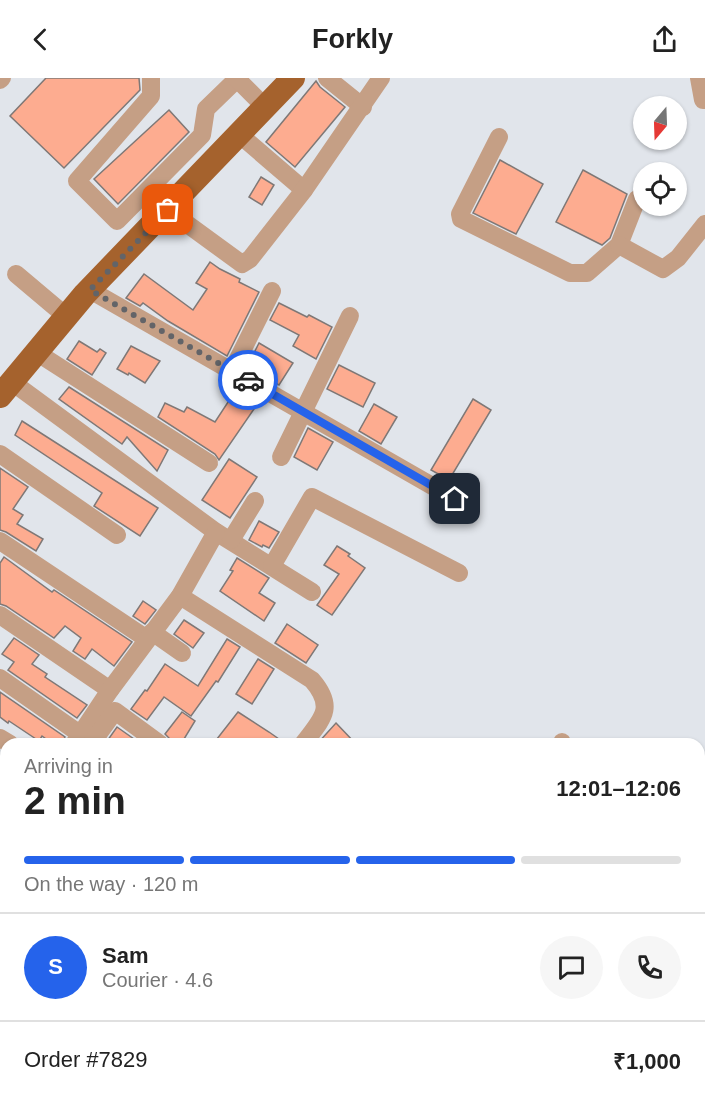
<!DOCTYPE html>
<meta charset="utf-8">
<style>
body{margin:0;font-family:Helvetica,sans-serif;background:#f6f6f6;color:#222;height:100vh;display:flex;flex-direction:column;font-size:22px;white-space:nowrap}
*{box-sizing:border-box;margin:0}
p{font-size:20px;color:#767676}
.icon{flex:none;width:33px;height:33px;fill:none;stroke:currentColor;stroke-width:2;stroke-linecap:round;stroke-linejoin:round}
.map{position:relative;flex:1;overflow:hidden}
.drawer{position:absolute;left:0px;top:660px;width:705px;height:372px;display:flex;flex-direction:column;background:#fff;border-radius:18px 18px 0 0;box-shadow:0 2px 4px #0004}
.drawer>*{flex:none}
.needle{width:39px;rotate:199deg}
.fabs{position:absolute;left:633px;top:18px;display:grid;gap:12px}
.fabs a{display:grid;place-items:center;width:54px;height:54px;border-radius:50%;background:#fff;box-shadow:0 2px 4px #0004;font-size:30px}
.pin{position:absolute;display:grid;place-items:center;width:51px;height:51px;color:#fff;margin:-26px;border-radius:12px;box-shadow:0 3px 9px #0006}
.courier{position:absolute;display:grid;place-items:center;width:60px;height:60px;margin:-30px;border:4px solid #2563eb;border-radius:50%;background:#fff;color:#222;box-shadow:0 2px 8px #0007}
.overview em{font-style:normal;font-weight:700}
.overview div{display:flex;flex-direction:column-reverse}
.overview{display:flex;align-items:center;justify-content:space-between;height:102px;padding:0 24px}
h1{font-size:39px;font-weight:700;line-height:45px}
.bar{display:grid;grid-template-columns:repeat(4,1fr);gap:9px 6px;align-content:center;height:72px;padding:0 24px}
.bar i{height:8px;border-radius:4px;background:#e0e0e0}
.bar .current{background:#2563eb}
.bar p{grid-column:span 4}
.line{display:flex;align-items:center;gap:15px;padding:0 24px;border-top:2px solid #e0e0e0}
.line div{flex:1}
.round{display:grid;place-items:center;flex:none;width:63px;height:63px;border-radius:32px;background:#f6f6f6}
header{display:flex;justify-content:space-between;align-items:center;height:78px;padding:0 24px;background:#fff;font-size:27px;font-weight:700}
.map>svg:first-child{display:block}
.building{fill:#fdac90;stroke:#7f7876;stroke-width:1.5}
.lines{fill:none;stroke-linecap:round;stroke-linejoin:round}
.path{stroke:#979b9f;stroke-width:2;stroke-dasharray:3 4.5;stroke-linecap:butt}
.minor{stroke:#c59f85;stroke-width:18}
.major{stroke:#a5622d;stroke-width:24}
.done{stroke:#626468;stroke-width:6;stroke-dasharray:0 10.8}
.route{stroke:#2563eb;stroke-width:8}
</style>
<header><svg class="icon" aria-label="back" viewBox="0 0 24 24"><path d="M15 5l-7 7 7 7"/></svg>Forkly<svg class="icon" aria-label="share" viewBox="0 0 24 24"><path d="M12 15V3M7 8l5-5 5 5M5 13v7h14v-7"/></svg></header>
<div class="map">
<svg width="705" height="1032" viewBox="0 0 705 1032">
<rect width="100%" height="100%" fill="#e1e5eb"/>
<!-- building -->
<g class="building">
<path d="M 46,0 L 139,0 L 140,12 L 64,90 L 10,38 Z"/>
<path d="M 316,3 L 320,9 L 345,29 L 295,89 L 266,64 Z"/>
<path d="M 169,32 L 189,54 L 118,126 L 94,101 Z"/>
<path d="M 500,82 L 543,106 L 516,156 L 473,135 Z"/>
<path d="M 583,92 L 627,116 L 610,160 L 602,167 L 556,144 Z"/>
<path d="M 261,99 L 274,107 L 262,127 L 249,119 Z"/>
<path d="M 210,184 L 220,191 L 240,201 L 239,204 L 259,214 L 227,278 L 168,243 L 143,225 L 140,228 L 126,220 L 144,196 L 193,232 L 207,211 L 196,205 Z"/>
<path d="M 279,225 L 307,239 L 309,237 L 332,249 L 316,281 L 293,268 L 299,257 L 270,242 Z"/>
<path d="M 79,263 L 97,274 L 100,271 L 106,275 L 92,297 L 67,281 Z"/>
<path d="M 259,265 L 293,285 L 279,307 L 247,289 Z"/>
<path d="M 131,268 L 160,283 L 145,305 L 129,295 L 128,297 L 117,291 Z"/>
<path d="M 339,287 L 375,305 L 363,329 L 327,311 Z"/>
<path d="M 69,309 L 168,372 L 157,393 L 127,359 L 122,366 L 59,321 Z"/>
<path d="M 232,318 L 254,331 L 219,382 L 215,376 L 158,339 L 165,325 L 184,334 L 187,329 L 215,344 Z"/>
<path d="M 473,321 L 491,332 L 449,402 L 431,392 Z"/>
<path d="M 374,326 L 397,339 L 381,366 L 359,353 Z"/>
<path d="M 22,343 L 158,430 L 140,458 L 94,428 L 102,415 L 15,357 Z"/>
<path d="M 308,350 L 333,364 L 317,392 L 294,379 Z"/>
<path d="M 229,381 L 257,399 L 230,440 L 202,422 Z"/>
<path d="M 0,390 L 28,409 L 13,431 L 23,437 L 17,446 L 43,461 L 36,473 L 6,454 L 0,452 Z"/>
<path d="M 259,443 L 279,454 L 269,470 L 263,467 L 262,469 L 249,462 Z"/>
<path d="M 337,468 L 350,476 L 348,478 L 365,490 L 332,537 L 317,527 L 339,496 L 324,487 Z"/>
<path d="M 4,479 L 52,514 L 54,512 L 132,564 L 114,588 L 92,571 L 85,581 L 73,573 L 81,560 L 65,548 L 54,560 L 6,528 L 0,526 L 0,485 Z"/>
<path d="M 237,480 L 269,500 L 259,515 L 275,525 L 264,543 L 220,513 L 233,493 L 230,492 Z"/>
<path d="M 143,523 L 156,532 L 145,546 L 133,538 Z"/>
<path d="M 184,542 L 204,555 L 193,570 L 174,556 Z"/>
<path d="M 287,546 L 318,567 L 306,585 L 275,565 Z"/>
<path d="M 14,560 L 39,577 L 32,586 L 47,596 L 45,599 L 87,627 L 77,640 L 8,592 L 14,584 L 2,576 Z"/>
<path d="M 227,561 L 240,569 L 218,604 L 216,603 L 191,638 L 164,619 L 147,642 L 131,631 L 145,612 L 147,613 L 165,586 L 198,608 Z"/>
<path d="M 258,581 L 274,591 L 252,626 L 236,616 Z"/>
<path d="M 0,614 L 65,659 L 61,666 L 53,666 L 42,658 L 39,663 L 9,643 L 8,645 L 0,639 Z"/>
<path d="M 182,634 L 195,643 L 181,666 L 171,666 L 170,661 L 165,656 Z"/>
<path d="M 238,634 L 269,654 L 286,666 L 213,666 Z"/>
<path d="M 336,645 L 356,666 L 317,666 Z"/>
<path d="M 117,649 L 141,666 L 105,666 Z"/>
</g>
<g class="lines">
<!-- path -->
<path class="path" d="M 0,853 L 6,844"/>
<!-- minor -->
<g class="minor">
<path d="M 151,0 L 151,18 L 77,103 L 117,143 L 202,57 L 206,31 L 238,0"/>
<path d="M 327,0 L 363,29"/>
<path d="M 699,0 L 703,22 L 705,22"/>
<path d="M 237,1 L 265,29"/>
<path d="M 0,2 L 2,0"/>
<path d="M 240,57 L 304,112"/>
<path d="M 499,59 L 460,136 L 461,141 L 570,195 L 587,195 L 619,167 L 637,121"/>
<path d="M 168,132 L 242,186 L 250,181 L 304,112 L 381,0"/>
<path d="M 619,167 L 663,191 L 678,180 L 705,146"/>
<path d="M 16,196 L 67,239"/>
<path d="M 90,212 L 455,421"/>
<path d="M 36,274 L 209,385"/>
<path d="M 232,293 L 272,213"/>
<path d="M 12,304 L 216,454 L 312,514"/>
<path d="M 0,376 L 117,457"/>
<path d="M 281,379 L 350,238"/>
<path d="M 231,462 L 255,423"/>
<path d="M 0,463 L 147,561"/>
<path d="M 272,488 L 312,419 L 459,495"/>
<path d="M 180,518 L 312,602 C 336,630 322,641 303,666"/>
<path d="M 0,537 L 110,612"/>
<path d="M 152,554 L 182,575"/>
<path d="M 0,600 L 80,656"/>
<path d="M 0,660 L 10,666"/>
<path d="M 74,666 L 110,612 L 180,518 L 216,454"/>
<path d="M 91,666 L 115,633 L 160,666"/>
<path d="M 562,666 L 562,664"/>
<path d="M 699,766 L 705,766"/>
</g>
<!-- major -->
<path class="major" d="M 0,318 L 85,216 L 293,0"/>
</g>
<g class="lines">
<!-- done -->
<path class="done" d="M 168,132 L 90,212 L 248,302"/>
<!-- route -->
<path class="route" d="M 248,302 L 455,421"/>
</g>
</svg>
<div class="fabs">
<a><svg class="needle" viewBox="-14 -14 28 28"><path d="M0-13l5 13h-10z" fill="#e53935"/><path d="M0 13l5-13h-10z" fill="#767676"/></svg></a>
<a><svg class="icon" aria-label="locate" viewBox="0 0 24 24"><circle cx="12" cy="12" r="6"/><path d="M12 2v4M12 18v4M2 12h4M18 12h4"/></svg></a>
</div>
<div class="pin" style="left:168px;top:132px;background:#ea580c"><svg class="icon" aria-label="bag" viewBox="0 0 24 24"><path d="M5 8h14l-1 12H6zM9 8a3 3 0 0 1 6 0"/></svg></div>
<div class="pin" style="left:455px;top:421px;background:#1f2937"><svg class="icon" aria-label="home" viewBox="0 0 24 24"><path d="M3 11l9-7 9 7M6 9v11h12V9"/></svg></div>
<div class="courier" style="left:248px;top:302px"><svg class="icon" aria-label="car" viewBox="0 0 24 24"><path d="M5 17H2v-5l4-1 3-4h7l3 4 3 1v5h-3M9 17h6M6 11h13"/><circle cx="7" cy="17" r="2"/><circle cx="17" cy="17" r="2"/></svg></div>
<section class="drawer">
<div class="overview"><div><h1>2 min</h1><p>Arriving in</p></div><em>12:01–12:06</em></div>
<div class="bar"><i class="current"></i><i class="current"></i><i class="current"></i><i></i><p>On the way · 120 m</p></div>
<div class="line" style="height:108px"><b class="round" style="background:#2563eb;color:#fff">S</b><div><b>Sam</b><p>Courier · 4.6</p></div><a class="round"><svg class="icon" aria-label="chat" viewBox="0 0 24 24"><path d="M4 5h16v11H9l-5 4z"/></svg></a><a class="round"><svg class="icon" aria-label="phone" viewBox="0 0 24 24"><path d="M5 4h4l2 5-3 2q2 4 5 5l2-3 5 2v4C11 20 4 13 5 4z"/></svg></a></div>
<div class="line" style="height:78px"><div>Order #7829</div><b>₹1,000</b></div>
</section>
</div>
